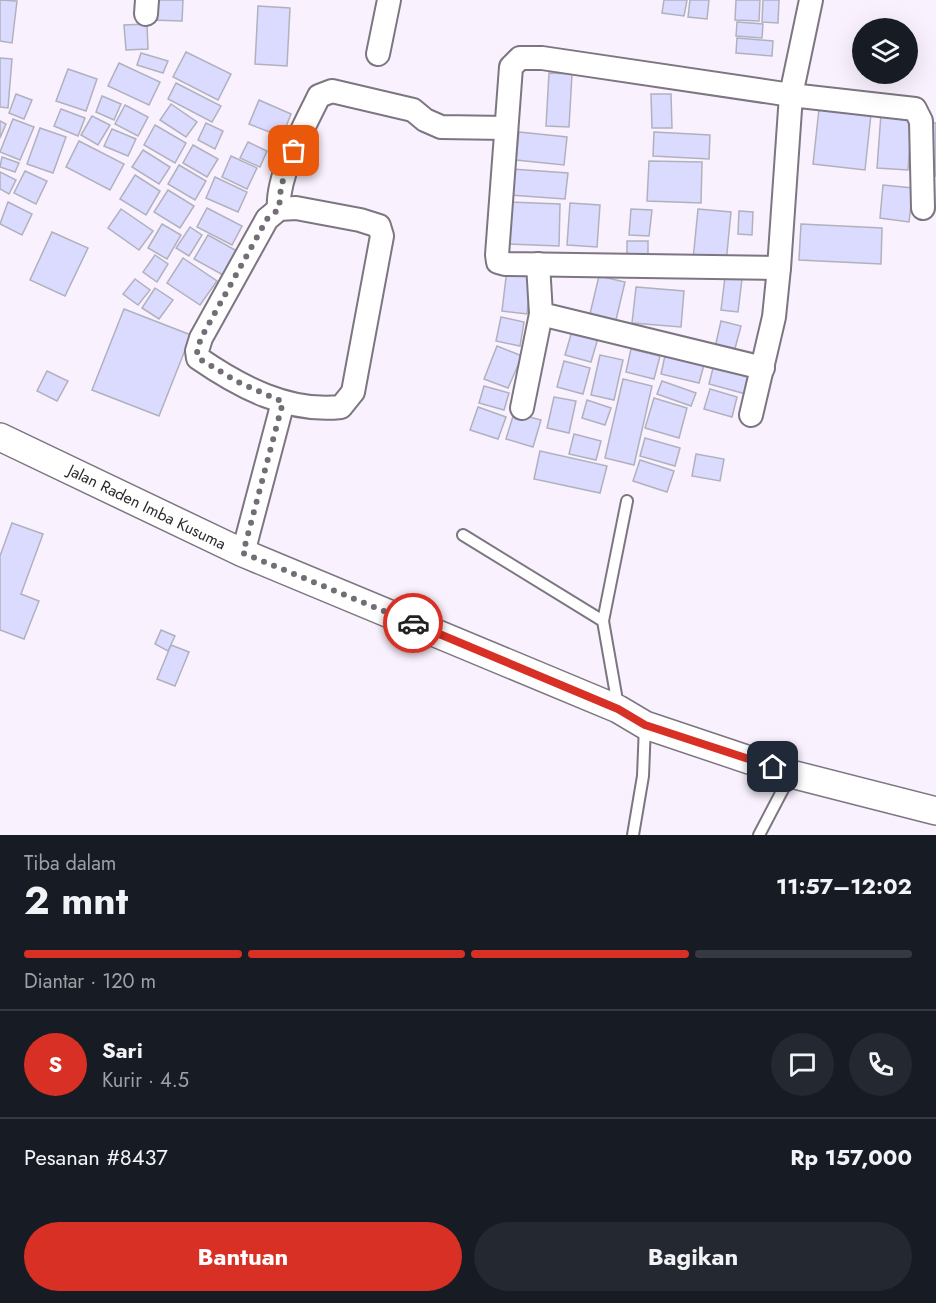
<!DOCTYPE html>
<html lang="id">
<meta charset="utf-8">
<style>
body{margin:0;font-family:Jost,sans-serif;background:#242831;color:#f1f3f6;height:100vh;display:flex;flex-direction:column;font-size:22px;white-space:nowrap}
*{box-sizing:border-box;margin:0}
p{font-size:20px;color:#9ea1a6}
.icon{flex:none;width:33px;height:33px;fill:none;stroke:currentColor;stroke-width:2;stroke-linecap:round;stroke-linejoin:round}
.map{position:relative;height:835px;overflow:hidden}
.sheet{display:flex;flex-direction:column;background:#171b24;flex:1}
.sheet>*{flex:none}
.fabs{position:absolute;left:852px;top:18px;display:grid;gap:12px}
.fabs a{display:grid;place-items:center;width:66px;height:66px;border-radius:50%;background:#171b24;box-shadow:0 6px 24px #0002;font-size:30px}
.pin{position:absolute;display:grid;place-items:center;width:51px;height:51px;color:#fff;margin:-26px;border-radius:12px;box-shadow:0 3px 9px #0006}
.courier{position:absolute;display:grid;place-items:center;width:60px;height:60px;margin:-30px;border:4px solid #d93025;border-radius:50%;background:#fff;color:#222;box-shadow:0 2px 8px #0007}
.overview em{font-style:normal;font-weight:700}
.overview div{display:flex;flex-direction:column-reverse}
.overview{display:flex;align-items:center;justify-content:space-between;height:102px;padding:0 24px}
h1{font-size:39px;font-weight:700;line-height:45px}
.bar{display:grid;grid-template-columns:repeat(4,1fr);gap:9px 6px;align-content:center;height:72px;padding:0 24px}
.bar i{height:8px;border-radius:4px;background:#363941}
.bar .active{background:#d93025}
.bar p{grid-column:span 4}
.line{display:flex;align-items:center;gap:15px;padding:0 24px;border-top:2px solid #363941}
.line div{flex:1}
.round{display:grid;place-items:center;flex:none;width:63px;height:63px;border-radius:32px;background:#242831}
.button{display:flex;gap:12px;margin-top:auto;padding:12px 24px}
.button a{flex:1;height:69px;border-radius:36px;background:#d93025;color:#fff;font-size:24px;font-weight:700;line-height:69px;text-align:center}
.button a+a{background:#242831;color:#f1f3f6}
.map>svg:first-child{display:block}
.building{fill:#dadbff;stroke:#b1b1be;stroke-width:1.5}
.lines{fill:none;stroke-linecap:round;stroke-linejoin:round}
.service-casing{stroke:#7d7681;stroke-width:14}
.minor-casing{stroke:#7d7681;stroke-width:26}
.tertiary-casing{stroke:#7d7681;stroke-width:30}
.service{stroke:#fff;stroke-width:10}
.minor{stroke:#fff;stroke-width:22}
.tertiary{stroke:#fff;stroke-width:27}
.done{stroke:#736e75;stroke-width:6;stroke-dasharray:0 10.8}
.route{stroke:#d93025;stroke-width:8}
.labels{text-anchor:middle;dominant-baseline:central;stroke-width:4.5;stroke-linejoin:round;paint-order:stroke}
.street-label{font-size:16px;fill:#2b282c;stroke:#fff}
</style>
<div class="map">
<svg width="936" height="835" viewBox="0 0 936 835">
<rect width="100%" height="100%" fill="#f9f1fd"/>
<!-- building -->
<g class="building">
<path d="M 0,0 L 17,1 L 12,43 L 0,41 Z"/>
<path d="M 151,0 L 183,0 L 182,21 L 150,20 Z"/>
<path d="M 664,0 L 687,0 L 684,16 L 662,13 Z"/>
<path d="M 690,0 L 709,0 L 707,19 L 688,17 Z"/>
<path d="M 736,0 L 760,0 L 759,21 L 735,20 Z"/>
<path d="M 763,0 L 779,0 L 778,23 L 762,22 Z"/>
<path d="M 258,6 L 290,8 L 287,66 L 255,64 Z"/>
<path d="M 737,22 L 763,24 L 762,38 L 736,36 Z"/>
<path d="M 147,24 L 148,49 L 126,50 L 124,25 Z"/>
<path d="M 737,38 L 773,41 L 772,56 L 736,53 Z"/>
<path d="M 186,52 L 231,74 L 218,100 L 173,77 Z"/>
<path d="M 141,53 L 168,61 L 163,73 L 137,65 Z"/>
<path d="M 0,58 L 12,59 L 8,108 L 0,107 Z"/>
<path d="M 119,63 L 160,82 L 149,105 L 108,86 Z"/>
<path d="M 68,69 L 97,79 L 86,111 L 56,101 Z"/>
<path d="M 549,73 L 572,74 L 569,127 L 546,126 Z"/>
<path d="M 176,83 L 221,106 L 212,122 L 168,99 Z"/>
<path d="M 16,94 L 32,100 L 24,119 L 9,113 Z"/>
<path d="M 651,94 L 671,94 L 672,128 L 652,128 Z"/>
<path d="M 102,96 L 121,104 L 114,120 L 96,112 Z"/>
<path d="M 259,100 L 291,114 L 282,137 L 249,124 Z"/>
<path d="M 171,104 L 197,122 L 186,137 L 160,120 Z"/>
<path d="M 125,105 L 148,117 L 138,136 L 115,124 Z"/>
<path d="M 61,109 L 85,118 L 78,136 L 54,126 Z"/>
<path d="M 819,109 L 871,114 L 865,170 L 813,164 Z"/>
<path d="M 881,114 L 912,117 L 908,170 L 877,168 Z"/>
<path d="M 92,116 L 110,125 L 98,145 L 81,135 Z"/>
<path d="M 13,119 L 34,127 L 20,160 L 0,152 Z"/>
<path d="M 0,121 L 6,124 L 0,138 Z"/>
<path d="M 206,123 L 223,131 L 215,149 L 198,140 Z"/>
<path d="M 933,123 L 936,123 L 936,176 L 930,176 Z"/>
<path d="M 155,125 L 186,143 L 175,163 L 144,145 Z"/>
<path d="M 40,128 L 66,137 L 53,173 L 27,164 Z"/>
<path d="M 112,129 L 136,139 L 128,156 L 104,146 Z"/>
<path d="M 519,132 L 567,137 L 564,165 L 516,160 Z"/>
<path d="M 654,132 L 710,135 L 709,159 L 653,156 Z"/>
<path d="M 79,141 L 124,164 L 110,190 L 66,167 Z"/>
<path d="M 248,142 L 267,151 L 260,167 L 240,158 Z"/>
<path d="M 193,145 L 218,159 L 207,177 L 183,163 Z"/>
<path d="M 143,150 L 170,167 L 159,184 L 132,167 Z"/>
<path d="M 231,156 L 257,168 L 247,189 L 222,177 Z"/>
<path d="M 2,157 L 19,163 L 15,172 L 0,167 Z"/>
<path d="M 649,161 L 702,162 L 701,203 L 647,201 Z"/>
<path d="M 179,165 L 206,181 L 195,200 L 168,184 Z"/>
<path d="M 512,169 L 568,173 L 565,199 L 510,195 Z"/>
<path d="M 25,171 L 47,181 L 36,204 L 14,193 Z"/>
<path d="M 0,172 L 16,180 L 9,194 L 0,189 Z"/>
<path d="M 135,175 L 160,191 L 146,215 L 120,199 Z"/>
<path d="M 215,177 L 247,192 L 238,212 L 206,198 Z"/>
<path d="M 883,185 L 913,188 L 909,222 L 880,218 Z"/>
<path d="M 168,190 L 194,206 L 180,228 L 154,212 Z"/>
<path d="M 8,202 L 32,214 L 22,235 L 0,224 Z"/>
<path d="M 509,202 L 560,204 L 559,246 L 507,244 Z"/>
<path d="M 570,203 L 600,205 L 597,247 L 567,245 Z"/>
<path d="M 207,208 L 242,226 L 232,245 L 197,227 Z"/>
<path d="M 121,209 L 153,231 L 139,250 L 108,228 Z"/>
<path d="M 631,209 L 652,210 L 649,236 L 629,235 Z"/>
<path d="M 698,209 L 731,212 L 726,263 L 693,260 Z"/>
<path d="M 739,211 L 753,212 L 752,235 L 738,234 Z"/>
<path d="M 162,224 L 181,235 L 167,259 L 148,248 Z"/>
<path d="M 801,224 L 882,228 L 881,264 L 799,260 Z"/>
<path d="M 190,227 L 202,235 L 189,256 L 176,248 Z"/>
<path d="M 52,232 L 88,248 L 65,296 L 30,280 Z"/>
<path d="M 208,235 L 237,251 L 223,275 L 194,259 Z"/>
<rect x="627" y="241" width="21" height="19"/>
<path d="M 155,255 L 168,264 L 157,282 L 143,272 Z"/>
<path d="M 183,258 L 217,281 L 200,305 L 167,283 Z"/>
<path d="M 507,269 L 532,272 L 527,314 L 502,311 Z"/>
<path d="M 599,276 L 625,282 L 615,324 L 589,318 Z"/>
<path d="M 725,277 L 742,279 L 738,312 L 721,310 Z"/>
<path d="M 135,279 L 150,290 L 138,305 L 123,294 Z"/>
<path d="M 636,287 L 684,291 L 681,327 L 632,323 Z"/>
<path d="M 155,288 L 173,300 L 159,319 L 142,308 Z"/>
<path d="M 124,309 L 191,335 L 159,416 L 92,390 Z"/>
<path d="M 501,317 L 524,322 L 520,346 L 496,341 Z"/>
<path d="M 721,321 L 741,326 L 733,356 L 714,352 Z"/>
<path d="M 572,331 L 598,338 L 591,362 L 565,355 Z"/>
<path d="M 497,346 L 522,356 L 508,388 L 484,379 Z"/>
<path d="M 631,349 L 660,356 L 654,379 L 626,372 Z"/>
<path d="M 666,351 L 705,361 L 699,383 L 661,374 Z"/>
<path d="M 600,355 L 623,360 L 614,400 L 591,395 Z"/>
<path d="M 564,361 L 590,368 L 583,394 L 557,387 Z"/>
<path d="M 714,364 L 752,375 L 746,394 L 709,384 Z"/>
<path d="M 47,371 L 68,381 L 57,401 L 37,391 Z"/>
<path d="M 623,379 L 652,386 L 634,465 L 605,458 Z"/>
<path d="M 662,381 L 696,393 L 691,406 L 657,394 Z"/>
<path d="M 484,386 L 509,393 L 504,410 L 479,403 Z"/>
<path d="M 710,389 L 737,397 L 732,417 L 704,409 Z"/>
<path d="M 554,397 L 576,401 L 569,433 L 547,428 Z"/>
<path d="M 654,398 L 687,408 L 679,438 L 645,428 Z"/>
<path d="M 587,400 L 611,408 L 605,425 L 582,418 Z"/>
<path d="M 478,407 L 506,417 L 498,439 L 470,430 Z"/>
<path d="M 514,413 L 541,420 L 533,447 L 506,439 Z"/>
<path d="M 574,434 L 601,441 L 596,460 L 569,454 Z"/>
<path d="M 645,438 L 680,448 L 675,466 L 640,456 Z"/>
<path d="M 540,451 L 607,466 L 600,493 L 534,479 Z"/>
<path d="M 696,454 L 724,459 L 720,481 L 692,476 Z"/>
<path d="M 640,460 L 674,471 L 667,492 L 633,481 Z"/>
<path d="M 12,523 L 43,534 L 21,594 L 39,601 L 24,639 L 0,630 L 0,556 Z"/>
<path d="M 161,630 L 175,636 L 168,651 L 155,644 Z"/>
<path d="M 171,645 L 189,652 L 175,686 L 157,679 Z"/>
</g>
<g class="lines">
<!-- service casing -->
<g class="service-casing">
<g id="service">
<path d="M 463,535 L 603,621 L 618,706"/>
<path d="M 603,621 L 627,501"/>
<path d="M 633,835 L 643,776 L 645,725"/>
<path d="M 759,835 L 791,774"/>
</g>
</g>
<!-- minor casing -->
<g class="minor-casing">
<g id="minor">
<path d="M 811,0 L 791,95 L 779,268 L 505,264 L 498,262 L 497,255 L 511,67 L 520,58 L 542,58 L 791,95 L 915,109 L 921,121 L 923,208"/>
<path d="M 146,14 L 147,0"/>
<path d="M 378,54 L 389,0"/>
<path d="M 296,208 L 360,220 L 379,226 L 382,236 L 353,392 L 341,407 C 289,413 240,387 198,358 L 197,351 L 201,338 L 267,219 L 279,209 Z"/>
<path d="M 279,209 C 276,177 305,125 319,96 L 332,91 L 413,110 L 425,120 L 441,127 L 506,128"/>
<path d="M 538,264 L 541,314 L 763,368"/>
<path d="M 522,408 L 541,314"/>
<path d="M 751,415 L 774,317 L 779,268"/>
<path d="M 243,553 L 283,402"/>
</g>
</g>
<!-- tertiary casing -->
<g class="tertiary-casing">
<path id="tertiary" d="M 0,437 L 243,553 L 618,709 L 645,725 L 791,774 L 936,811"/>
</g>
<!-- service -->
<use href="#service" class="service"/>
<!-- minor -->
<use href="#minor" class="minor"/>
<!-- tertiary -->
<use href="#tertiary" class="tertiary"/>
</g>
<g class="lines">
<!-- done -->
<path class="done" d="M 294,151 L 281,186 L 279,209 L 267,219 L 201,338 L 197,351 L 198,358 L 238,382 L 283,402 L 243,553 L 413,623"/>
<!-- route -->
<path class="route" d="M 413,623 L 618,709 L 645,725 L 773,767"/>
</g>
<g class="labels">
<!-- street labels -->
<g class="street-label">
<text transform="translate(147 507) rotate(26)">Jalan Raden Imba Kusuma</text>
</g>
</g>
</svg>
<div class="fabs">
<a><svg class="icon" aria-label="layers" viewBox="0 0 24 24"><path d="M12 4l9 5-9 5-9-5zM3 14l9 5 9-5"/></svg></a>
</div>
<div class="pin" style="left:294px;top:151px;background:#ea580c"><svg class="icon" aria-label="bag" viewBox="0 0 24 24"><path d="M5 8h14l-1 12H6zM9 8a3 3 0 0 1 6 0"/></svg></div>
<div class="pin" style="left:773px;top:767px;background:#1f2937"><svg class="icon" aria-label="home" viewBox="0 0 24 24"><path d="M3 11l9-7 9 7M6 9v11h12V9"/></svg></div>
<div class="courier" style="left:413px;top:623px"><svg class="icon" aria-label="car" viewBox="0 0 24 24"><path d="M5 17H2v-5l4-1 3-4h7l3 4 3 1v5h-3M9 17h6M6 11h13"/><circle cx="7" cy="17" r="2"/><circle cx="17" cy="17" r="2"/></svg></div>
</div>
<section class="sheet">
<div class="overview"><div><h1>2 mnt</h1><p>Tiba dalam</p></div><em>11:57–12:02</em></div>
<div class="bar"><i class="active"></i><i class="active"></i><i class="active"></i><i></i><p>Diantar · 120 m</p></div>
<div class="line" style="height:108px"><b class="round" style="background:#d93025;color:#fff">S</b><div><b>Sari</b><p>Kurir · 4.5</p></div><a class="round"><svg class="icon" aria-label="chat" viewBox="0 0 24 24"><path d="M4 5h16v11H9l-5 4z"/></svg></a><a class="round"><svg class="icon" aria-label="phone" viewBox="0 0 24 24"><path d="M5 4h4l2 5-3 2q2 4 5 5l2-3 5 2v4C11 20 4 13 5 4z"/></svg></a></div>
<div class="line" style="height:78px"><div>Pesanan #8437</div><b>Rp 157,000</b></div>
<div class="button"><a>Bantuan</a><a>Bagikan</a></div>
</section>
